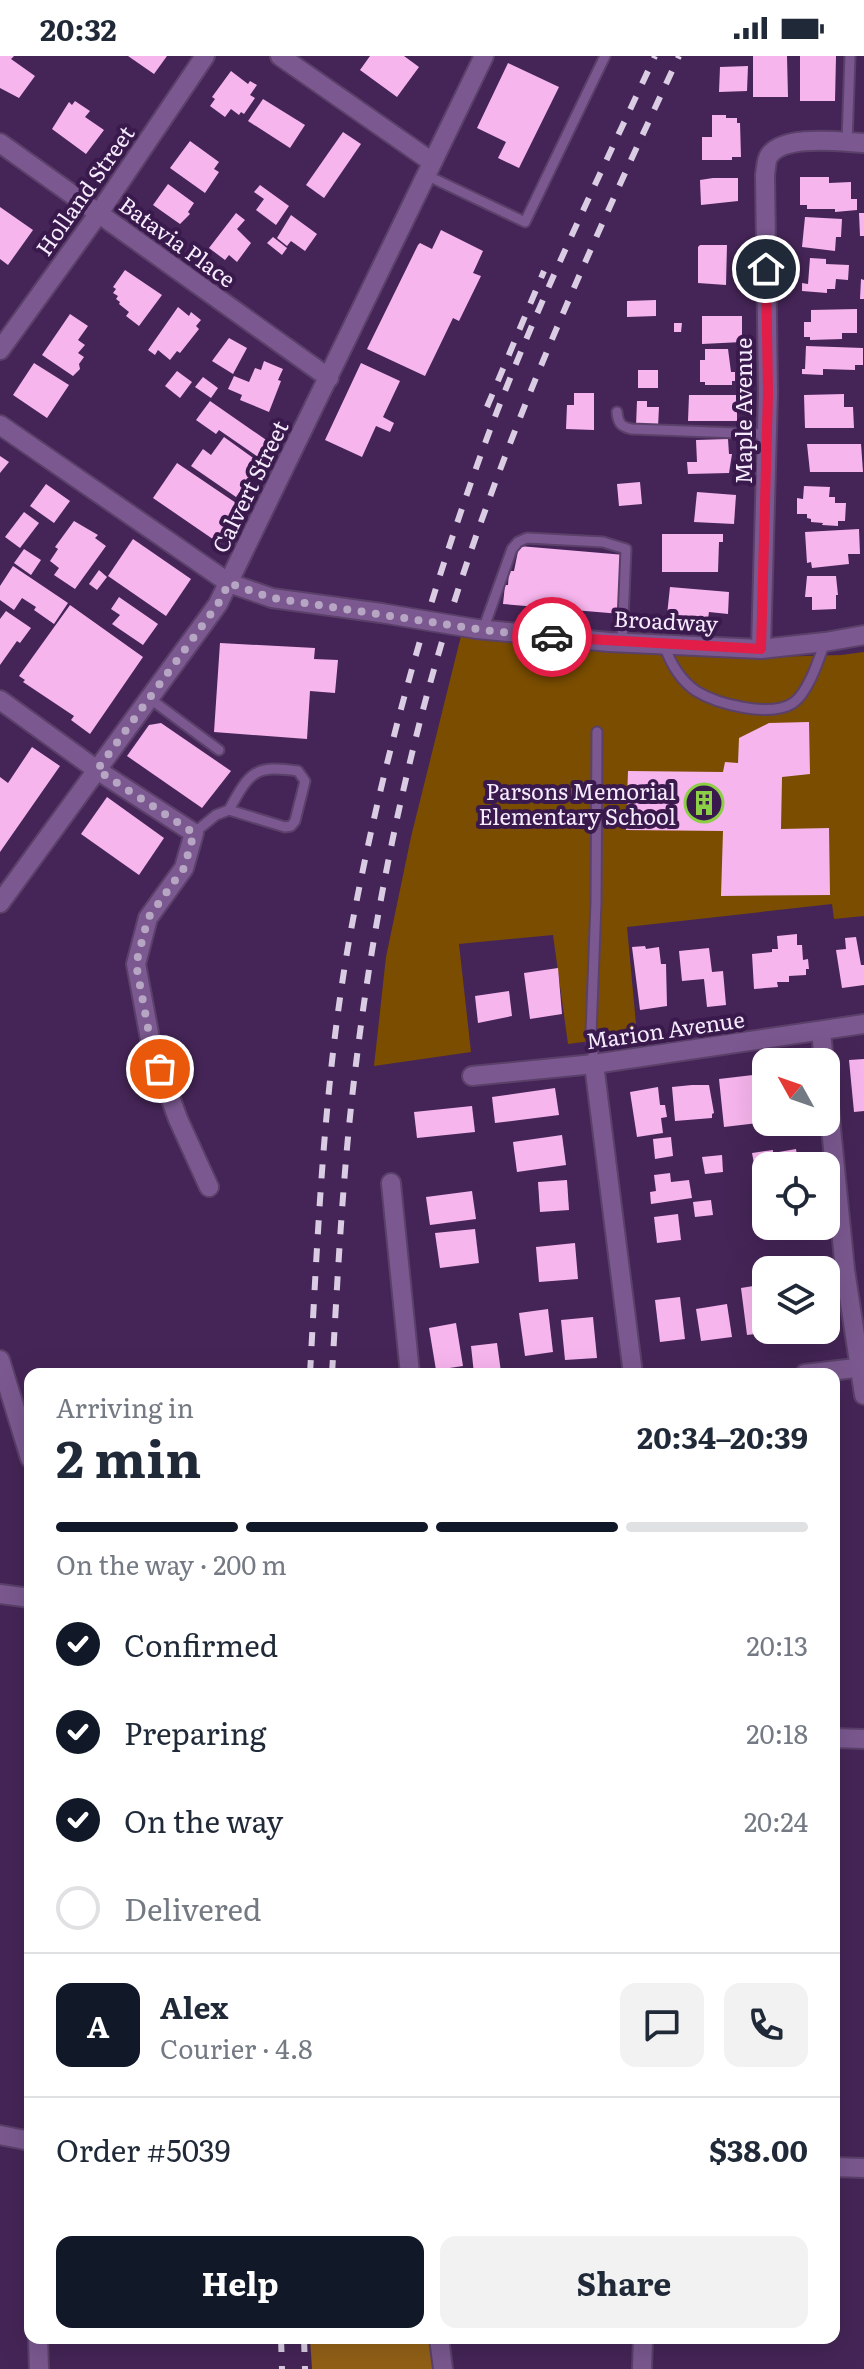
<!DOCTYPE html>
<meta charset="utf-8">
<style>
body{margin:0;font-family:Literata,serif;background:#f2f2f3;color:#1f2937;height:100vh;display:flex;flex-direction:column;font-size:30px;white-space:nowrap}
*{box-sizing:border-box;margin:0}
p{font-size:26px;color:#747a83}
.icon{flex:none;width:44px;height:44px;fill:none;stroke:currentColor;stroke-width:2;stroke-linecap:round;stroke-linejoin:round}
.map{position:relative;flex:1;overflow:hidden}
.sheet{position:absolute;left:24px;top:1312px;width:816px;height:976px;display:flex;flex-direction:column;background:#fff;border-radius:16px;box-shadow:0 8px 32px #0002}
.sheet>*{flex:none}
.needle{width:52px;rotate:310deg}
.fabs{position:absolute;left:752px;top:992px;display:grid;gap:16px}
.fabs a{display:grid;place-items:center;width:88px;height:88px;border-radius:16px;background:#fff;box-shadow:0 8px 32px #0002;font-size:40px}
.pin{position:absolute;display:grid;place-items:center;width:68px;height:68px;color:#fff;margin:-34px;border:4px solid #fff;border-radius:50%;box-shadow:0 2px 8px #0007}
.courier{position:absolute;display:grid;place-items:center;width:80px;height:80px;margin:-40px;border:6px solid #e11d48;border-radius:50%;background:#fff;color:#222;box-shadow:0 2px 10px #0007}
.headline em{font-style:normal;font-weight:700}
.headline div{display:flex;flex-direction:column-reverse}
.headline{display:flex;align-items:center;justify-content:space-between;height:136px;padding:0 32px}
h1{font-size:52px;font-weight:700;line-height:60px}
.bar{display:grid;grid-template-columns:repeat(4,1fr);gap:12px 8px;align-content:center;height:96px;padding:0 32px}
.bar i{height:10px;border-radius:6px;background:#e0e1e3}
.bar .current{background:#111827}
.bar p{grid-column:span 4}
.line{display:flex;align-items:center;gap:20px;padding:0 32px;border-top:2px solid #e0e1e3}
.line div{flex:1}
.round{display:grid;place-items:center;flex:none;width:84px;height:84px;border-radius:16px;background:#f2f2f3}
ol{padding:0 32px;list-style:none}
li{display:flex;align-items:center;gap:24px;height:88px}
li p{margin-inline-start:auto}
li .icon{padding:8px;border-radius:50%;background:#111827;color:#fff;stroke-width:4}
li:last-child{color:#747a83}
li i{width:44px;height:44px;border:4px solid #e0e1e3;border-radius:50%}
.action{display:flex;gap:16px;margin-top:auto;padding:16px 32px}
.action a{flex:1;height:92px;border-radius:16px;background:#111827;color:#fff;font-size:32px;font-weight:700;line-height:92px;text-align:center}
.action a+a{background:#f2f2f3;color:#1f2937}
.status{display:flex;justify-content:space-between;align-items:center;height:56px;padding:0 40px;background:#fff;direction:ltr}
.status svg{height:22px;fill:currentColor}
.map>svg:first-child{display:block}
.green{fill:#7a4d00}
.forest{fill:#936117}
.building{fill:#f7b5ee}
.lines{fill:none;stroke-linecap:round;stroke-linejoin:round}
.service-casing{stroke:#5b406a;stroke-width:13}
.minor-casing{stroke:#5b406a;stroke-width:22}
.service{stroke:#7b5990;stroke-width:9}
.minor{stroke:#7b5990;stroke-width:18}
.rail{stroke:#d9cce3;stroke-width:6;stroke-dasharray:14 14;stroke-linecap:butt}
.minor-bridge-casing{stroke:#5b406a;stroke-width:22;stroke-linecap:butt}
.minor-bridge{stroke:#7b5990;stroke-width:18}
.done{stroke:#b7a6c3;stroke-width:8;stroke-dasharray:0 14.4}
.route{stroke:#e11d48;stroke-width:10}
.labels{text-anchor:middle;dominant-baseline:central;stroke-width:8;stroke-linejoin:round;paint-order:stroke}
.street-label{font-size:22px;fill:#f5ebfd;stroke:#3a1a4c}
.poi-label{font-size:22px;fill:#f5ebfd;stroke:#3a1a4c;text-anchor:end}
</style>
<div class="status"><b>20:32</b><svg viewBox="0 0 49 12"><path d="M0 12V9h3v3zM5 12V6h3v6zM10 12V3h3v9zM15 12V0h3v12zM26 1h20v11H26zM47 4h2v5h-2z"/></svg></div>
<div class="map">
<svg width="864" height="2313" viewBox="0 0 864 2313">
<rect width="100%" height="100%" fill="#452557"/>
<!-- green -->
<path class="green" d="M 462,576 L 739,602 L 841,599 L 864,596 L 864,860 L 834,863 L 832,848 L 627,871 L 637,979 L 568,988 L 553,879 L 459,888 L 471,996 L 374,1010 L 386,901 L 411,781 Z"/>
<!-- forest -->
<path class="forest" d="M 310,2282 L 439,2282 L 443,2313 L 312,2313 Z"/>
<!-- building -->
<g class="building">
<path d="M 0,0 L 14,0 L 11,3 L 35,20 L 19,42 L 0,32 Z"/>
<path d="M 128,0 L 167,0 L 154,18 Z"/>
<path d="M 370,0 L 404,0 L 419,11 L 397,41 L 360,14 Z"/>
<path d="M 753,0 L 787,0 L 788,41 L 753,41 Z"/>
<path d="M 800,0 L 836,0 L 835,45 L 800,45 Z"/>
<path d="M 508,7 L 559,31 L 519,112 L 498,102 L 506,86 L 477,72 Z"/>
<path d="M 748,10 L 747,35 L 719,36 L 720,11 Z"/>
<path d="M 231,15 L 248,28 L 250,25 L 257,29 L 250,39 L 255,42 L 244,58 L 241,56 L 239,59 L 231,53 L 225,61 L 210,50 L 215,43 L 212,41 Z"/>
<path d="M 263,43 L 305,69 L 290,92 L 248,65 Z"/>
<path d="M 75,45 L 90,55 L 85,61 L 104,74 L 86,98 L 52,73 L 69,46 L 72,49 Z"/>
<path d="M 712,59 L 726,59 L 726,62 L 737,62 L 737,67 L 740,67 L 741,101 L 732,101 L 732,104 L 702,104 L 702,81 L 712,81 Z"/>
<path d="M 343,76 L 361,88 L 324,142 L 306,129 Z"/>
<path d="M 190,85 L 219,106 L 214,113 L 219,116 L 205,137 L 170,112 Z"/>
<path d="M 800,121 L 829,121 L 829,127 L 851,126 L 851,143 L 857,143 L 857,154 L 835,156 L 835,153 L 807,153 L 807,149 L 800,149 Z"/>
<path d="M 713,122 L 738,122 L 738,145 L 701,149 L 700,124 Z"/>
<path d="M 168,128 L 194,147 L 188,156 L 190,158 L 180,168 L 153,149 Z"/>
<path d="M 260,129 L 289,150 L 276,169 L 256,154 L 264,143 L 254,136 Z"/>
<path d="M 0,151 L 33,174 L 8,209 L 0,203 Z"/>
<path d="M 236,157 L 245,164 L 237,173 L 251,187 L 237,206 L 229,199 L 225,204 L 209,192 Z"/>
<path d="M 859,157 L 864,157 L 864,180 L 860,180 Z"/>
<path d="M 291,159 L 317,178 L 305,195 L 291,185 L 287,190 L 277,182 Z"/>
<path d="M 805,161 L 842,163 L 841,181 L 836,181 L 835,195 L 802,191 Z"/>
<path d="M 441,174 L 483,195 L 473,217 L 481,220 L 459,265 L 453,262 L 425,320 L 367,293 L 418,189 L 420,187 L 432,193 Z"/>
<path d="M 273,181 L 287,192 L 282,199 L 267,187 Z"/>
<path d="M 700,189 L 727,189 L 726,229 L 698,227 L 698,191 Z"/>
<path d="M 810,202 L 826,203 L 826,208 L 849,209 L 848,224 L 836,223 L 835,233 L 827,233 L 827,237 L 802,235 L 802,227 L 808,228 Z"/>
<path d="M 125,214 L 162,239 L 139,270 L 126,260 L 129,256 L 119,248 L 120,246 L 116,243 L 118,240 L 113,237 L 116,233 L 113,231 Z"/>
<path d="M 861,223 L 864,224 L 864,243 L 860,243 Z"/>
<path d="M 656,244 L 656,260 L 627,261 L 627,245 Z"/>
<path d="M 178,251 L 189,260 L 191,256 L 201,264 L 196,270 L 199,273 L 180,297 L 177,295 L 170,304 L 158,294 L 155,299 L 148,294 Z"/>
<path d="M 857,253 L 857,277 L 842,277 L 842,283 L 810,284 L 810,281 L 804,281 L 804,266 L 811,266 L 811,254 Z"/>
<path d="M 70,258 L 88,270 L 78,284 L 85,289 L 78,297 L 84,301 L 79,308 L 80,313 L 73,320 L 42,299 Z"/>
<path d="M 702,260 L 742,260 L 742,286 L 702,288 Z"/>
<path d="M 674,267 L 682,267 L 681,276 L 674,276 Z"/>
<path d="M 229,282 L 247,292 L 233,318 L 212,305 Z"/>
<path d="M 806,290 L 863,292 L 863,309 L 855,309 L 855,314 L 823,313 L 823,319 L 802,318 L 802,313 L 805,313 Z"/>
<path d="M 705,293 L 728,293 L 731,316 L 735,316 L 735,325 L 732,325 L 732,329 L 705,329 L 705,326 L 700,326 L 700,304 L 705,304 Z"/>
<path d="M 264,305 L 283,313 L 278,324 L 281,325 L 269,356 L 240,344 L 242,339 L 228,333 L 234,320 L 249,326 L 255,312 L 261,314 Z"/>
<path d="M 34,307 L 69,329 L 47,362 L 13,339 Z"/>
<path d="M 361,307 L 400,325 L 383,361 L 394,367 L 390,376 L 376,370 L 362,401 L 325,384 Z"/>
<rect x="638" y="314" width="20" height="18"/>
<path d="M 177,315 L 192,326 L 180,342 L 165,330 Z"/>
<path d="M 203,321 L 218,332 L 211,342 L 195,331 Z"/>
<path d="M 574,337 L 594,337 L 594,374 L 566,373 L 567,349 L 574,349 Z"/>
<path d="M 844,338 L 844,351 L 853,351 L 854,372 L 805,372 L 804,339 Z"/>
<path d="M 689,339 L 737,339 L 737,365 L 688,365 Z"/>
<path d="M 210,345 L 272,388 L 261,403 L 219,374 L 216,378 L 196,364 Z"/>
<path d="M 637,345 L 647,345 L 647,351 L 659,351 L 658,371 L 636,370 Z"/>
<path d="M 224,381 L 260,407 L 236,441 L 191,410 L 203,393 L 211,399 Z"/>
<path d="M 728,383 L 729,398 L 732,398 L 729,417 L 688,418 L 687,406 L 697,406 L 696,384 Z"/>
<path d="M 807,388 L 861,388 L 863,416 L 810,416 Z"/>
<path d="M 0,400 L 9,406 L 0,417 Z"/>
<path d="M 177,407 L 239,449 L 220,488 L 153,442 Z"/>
<path d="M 640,426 L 642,448 L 619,450 L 617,428 Z"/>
<path d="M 46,428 L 70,445 L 54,467 L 30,450 Z"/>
<path d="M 804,430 L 830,431 L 829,441 L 835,441 L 835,447 L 846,447 L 845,465 L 838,465 L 838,470 L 822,469 L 823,467 L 811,466 L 811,463 L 807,462 L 807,458 L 797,458 L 797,442 L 803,443 Z"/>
<path d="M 697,436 L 736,439 L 734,468 L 694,466 Z"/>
<path d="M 24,456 L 39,467 L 20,492 L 5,481 Z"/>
<path d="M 74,465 L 98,479 L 95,482 L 106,490 L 75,533 L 54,519 L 59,512 L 50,505 L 58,493 L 55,491 Z"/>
<path d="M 859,473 L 860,498 L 848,498 L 849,508 L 812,512 L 811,506 L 807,507 L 805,476 Z"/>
<path d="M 662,478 L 723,478 L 723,486 L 719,486 L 718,516 L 662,516 Z"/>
<path d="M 133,483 L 191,523 L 166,560 L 108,520 Z"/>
<path d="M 519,490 L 625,499 L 621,558 L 503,548 L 505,529 L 508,529 L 509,515 L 514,515 Z"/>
<path d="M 24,493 L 41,504 L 31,519 L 14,507 Z"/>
<path d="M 13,510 L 68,547 L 54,568 L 34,554 L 36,551 L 22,542 L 14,554 L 0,544 L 0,530 Z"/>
<path d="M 99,514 L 107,521 L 97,534 L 89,528 Z"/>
<path d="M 807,520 L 836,520 L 838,539 L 836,539 L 836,553 L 812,554 L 812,541 L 805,541 Z"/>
<path d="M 670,531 L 729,536 L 728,558 L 709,556 L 708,563 L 667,559 Z"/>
<path d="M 119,541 L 158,568 L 143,589 L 112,568 L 120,559 L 111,553 Z"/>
<path d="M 70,549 L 143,601 L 90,678 L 71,664 L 74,660 L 23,626 L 25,624 L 19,620 Z"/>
<path d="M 6,555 L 31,572 L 20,587 L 17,585 L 0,609 L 0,563 Z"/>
<path d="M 220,587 L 315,592 L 314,603 L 338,604 L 335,637 L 310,635 L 307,683 L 214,676 Z"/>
<path d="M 809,666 L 810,718 L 782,721 L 781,773 L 829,772 L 830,839 L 721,840 L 723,775 L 626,774 L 628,715 L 723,716 L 725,706 L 738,707 L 739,682 L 769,667 Z"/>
<path d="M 161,667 L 231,715 L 202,752 L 127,700 L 149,669 Z"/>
<path d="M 32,691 L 60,710 L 0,796 L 0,721 L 8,727 Z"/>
<path d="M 107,741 L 164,782 L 139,819 L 81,778 Z"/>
<path d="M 797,878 L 797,889 L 802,889 L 803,904 L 808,903 L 809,913 L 806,913 L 806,919 L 789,920 L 789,926 L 777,926 L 778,931 L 754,933 L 752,898 L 772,896 L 772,893 L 778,893 L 777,880 Z"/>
<path d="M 856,881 L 861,909 L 864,909 L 864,929 L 842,932 L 836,894 L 846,893 L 845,882 Z"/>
<path d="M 645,890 L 646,893 L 659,891 L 661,908 L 666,908 L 667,950 L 640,954 L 632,891 Z"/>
<path d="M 709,892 L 712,916 L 723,915 L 726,949 L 707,951 L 704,923 L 682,925 L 679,895 Z"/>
<path d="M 558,912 L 562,958 L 530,963 L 524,917 Z"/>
<path d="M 509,935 L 512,960 L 478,967 L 475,940 Z"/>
<path d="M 864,1003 L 864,1055 L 854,1056 L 849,1004 Z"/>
<path d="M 753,1019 L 758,1067 L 724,1071 L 719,1023 Z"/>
<path d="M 692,1029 L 709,1029 L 714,1057 L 712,1058 L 712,1062 L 675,1065 L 672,1031 Z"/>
<path d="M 658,1031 L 660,1049 L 665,1049 L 667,1061 L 661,1062 L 663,1077 L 637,1081 L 630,1036 Z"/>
<path d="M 555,1032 L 559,1059 L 495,1067 L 492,1041 Z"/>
<path d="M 472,1050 L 475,1076 L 417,1082 L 414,1056 Z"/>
<path d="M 562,1079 L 566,1109 L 517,1116 L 513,1086 Z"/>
<path d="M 671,1081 L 673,1100 L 655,1103 L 653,1083 Z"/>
<path d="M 796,1093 L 797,1100 L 803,1099 L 805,1110 L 766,1110 L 766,1122 L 757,1123 L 752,1097 L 773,1094 L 773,1097 Z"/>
<path d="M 722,1099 L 723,1116 L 705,1118 L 702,1101 Z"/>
<path d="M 670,1117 L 671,1126 L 689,1124 L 692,1142 L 651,1148 L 650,1136 L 656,1135 L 654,1119 Z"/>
<path d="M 567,1124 L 569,1154 L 540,1156 L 538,1126 Z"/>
<path d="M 472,1135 L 476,1163 L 430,1169 L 426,1141 Z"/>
<path d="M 711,1144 L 713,1159 L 695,1161 L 693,1146 Z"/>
<path d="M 678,1158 L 681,1184 L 657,1187 L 654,1161 Z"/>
<path d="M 777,1170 L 811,1170 L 811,1179 L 806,1179 L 806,1182 L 778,1183 Z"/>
<path d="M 475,1173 L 479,1207 L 440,1212 L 435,1177 Z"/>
<path d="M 575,1187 L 578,1223 L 539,1226 L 536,1191 Z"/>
<path d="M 766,1228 L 766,1274 L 772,1276 L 747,1279 L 741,1232 Z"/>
<path d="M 680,1241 L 685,1283 L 660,1286 L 655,1244 Z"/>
<path d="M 727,1248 L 732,1281 L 701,1285 L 696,1253 Z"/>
<path d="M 548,1253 L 553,1296 L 525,1300 L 519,1257 Z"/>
<path d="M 593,1261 L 597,1302 L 565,1304 L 561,1264 Z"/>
<path d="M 456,1267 L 463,1310 L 436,1314 L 429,1272 Z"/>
<path d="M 497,1287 L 501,1316 L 474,1318 L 471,1290 Z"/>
<path d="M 834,1475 L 837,1475 L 840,1499 L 834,1499 Z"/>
</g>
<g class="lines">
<!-- service casing -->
<g class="service-casing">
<g id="service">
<path d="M 847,87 L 850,0"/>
<path d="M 426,119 L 525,166 L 605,0"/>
<path d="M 617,356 C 618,367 621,371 632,373 L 767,378"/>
<path d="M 483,574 L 512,493 L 518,486 L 527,482 L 603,486 L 626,493 L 622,587"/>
<path d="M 664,589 C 670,606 680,624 696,635 C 717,648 770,662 793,647 C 808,637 819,603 825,586"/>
<path d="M 149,642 L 219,694"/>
<path d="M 194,777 L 216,759 L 229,754 L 285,771 L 291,770 L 295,765 L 305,725 L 298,715 C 255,709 250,715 229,754"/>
<path d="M 594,1008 L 591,977 L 596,847 L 597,676"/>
</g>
</g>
<!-- minor casing -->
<g class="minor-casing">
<g id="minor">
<path d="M 280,0 L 432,106"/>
<path d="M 0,87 L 329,322"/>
<path d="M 0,294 L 99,157 L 205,0"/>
<path d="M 0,369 L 229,527 L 272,542 L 381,557"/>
<path d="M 477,573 L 609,586 L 761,593 L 825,586 L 864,579"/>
<path d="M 761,593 L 768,337 L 765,119 C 766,114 766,104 769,100 C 783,78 841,86 864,87"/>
<path d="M 0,644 L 97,714 L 194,777 L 184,812 L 148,862 L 136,908 L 151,988 L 178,1063 L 209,1131"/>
<path d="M 0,847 L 218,548 L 484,0"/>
<path d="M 821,975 L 824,1006"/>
<path d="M 594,1008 L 633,1318"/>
<path d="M 472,1020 L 594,1008 L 864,968"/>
<path d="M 826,1021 L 845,1214 L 864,1339"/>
<path d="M 391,1127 L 410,1318"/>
<path d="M 0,1304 L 30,1402"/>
<path d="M 805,1318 L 864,1311"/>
<path d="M 0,1538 L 30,1542"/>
<path d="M 834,1682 L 864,1683"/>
<path d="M 0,2079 L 30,2085"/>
<path d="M 834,2111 L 864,2112"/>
<path d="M 38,2282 L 39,2313"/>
<path d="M 439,2282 L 443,2313"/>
<path d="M 642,2313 L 643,2282"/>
</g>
</g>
<!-- service -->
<use href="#service" class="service"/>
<!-- minor -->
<use href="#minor" class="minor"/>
<!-- rail -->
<g class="rail">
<path d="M 487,351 L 544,215"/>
<path d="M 310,1318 C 318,1174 324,1027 349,885 C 378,726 420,570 474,418 C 524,275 591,138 655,0"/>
<path d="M 332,1318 C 338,1215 343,1111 356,1008 C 371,883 395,757 428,635 C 488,414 583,207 679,0"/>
<path d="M 281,2282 L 282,2313"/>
<path d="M 304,2282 L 305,2313"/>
</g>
<!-- minor-bridge casing -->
<g class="minor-bridge-casing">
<path id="minor-bridge" d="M 381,557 L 477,573"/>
</g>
<!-- minor-bridge -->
<use href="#minor-bridge" class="minor-bridge"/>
</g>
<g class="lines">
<!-- done -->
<path class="done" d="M 160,1013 L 151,988 L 136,908 L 148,862 L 184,812 L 194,777 L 97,714 L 218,548 L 229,527 L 272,542 L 483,574 L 552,581"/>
<!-- route -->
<path class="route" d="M 552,581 L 761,593 L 768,337 L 766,213"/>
</g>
<!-- icons -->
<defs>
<g id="building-ring" transform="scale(2)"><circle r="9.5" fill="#3a1a4c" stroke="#8cce45" stroke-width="1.5"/><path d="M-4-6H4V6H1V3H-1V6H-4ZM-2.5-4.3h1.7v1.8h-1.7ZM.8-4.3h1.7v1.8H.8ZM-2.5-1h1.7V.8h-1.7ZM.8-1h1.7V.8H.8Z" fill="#8cce45"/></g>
</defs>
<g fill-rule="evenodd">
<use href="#building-ring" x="704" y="747"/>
</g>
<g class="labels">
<!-- street labels -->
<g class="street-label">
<text transform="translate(84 134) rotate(-55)">Holland Street</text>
<text transform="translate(178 185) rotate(36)">Batavia Place</text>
<text transform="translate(742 355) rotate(-90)">Maple Avenue</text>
<text transform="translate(249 430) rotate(-64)">Calvert Street</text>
<text transform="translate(666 564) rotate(3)">Broadway</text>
<text transform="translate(665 973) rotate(-8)">Marion Avenue</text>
</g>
<!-- poi labels -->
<g class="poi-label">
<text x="676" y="734">Parsons Memorial<tspan x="676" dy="25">Elementary School</tspan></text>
</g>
</g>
</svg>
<div class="fabs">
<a><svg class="needle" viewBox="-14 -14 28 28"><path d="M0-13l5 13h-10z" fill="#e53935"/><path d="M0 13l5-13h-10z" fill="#747a83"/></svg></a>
<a><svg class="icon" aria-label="locate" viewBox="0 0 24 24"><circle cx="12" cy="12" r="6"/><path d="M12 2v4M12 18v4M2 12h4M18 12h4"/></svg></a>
<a><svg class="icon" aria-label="layers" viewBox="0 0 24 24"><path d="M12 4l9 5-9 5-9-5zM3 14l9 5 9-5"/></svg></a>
</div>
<div class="pin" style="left:160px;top:1013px;background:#ea580c"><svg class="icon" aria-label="bag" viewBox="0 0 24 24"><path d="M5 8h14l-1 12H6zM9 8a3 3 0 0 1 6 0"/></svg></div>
<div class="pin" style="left:766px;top:213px;background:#1f2937"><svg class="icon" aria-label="home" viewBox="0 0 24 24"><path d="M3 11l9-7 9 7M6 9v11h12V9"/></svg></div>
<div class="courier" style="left:552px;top:581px"><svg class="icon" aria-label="car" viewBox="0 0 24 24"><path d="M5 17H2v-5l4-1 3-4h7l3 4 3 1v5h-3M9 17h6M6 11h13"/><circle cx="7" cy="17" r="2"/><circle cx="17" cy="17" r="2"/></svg></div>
<section class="sheet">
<div class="headline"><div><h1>2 min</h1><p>Arriving in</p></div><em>20:34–20:39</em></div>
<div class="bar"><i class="current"></i><i class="current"></i><i class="current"></i><i></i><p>On the way · 200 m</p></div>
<ol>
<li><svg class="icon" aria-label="check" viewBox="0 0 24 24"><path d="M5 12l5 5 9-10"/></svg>Confirmed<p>20:13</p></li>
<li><svg class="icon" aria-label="check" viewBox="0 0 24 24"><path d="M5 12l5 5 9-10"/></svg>Preparing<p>20:18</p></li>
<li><svg class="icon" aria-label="check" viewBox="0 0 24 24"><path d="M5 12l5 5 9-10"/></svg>On the way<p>20:24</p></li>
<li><i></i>Delivered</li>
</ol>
<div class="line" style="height:144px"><b class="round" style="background:#111827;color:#fff">A</b><div><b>Alex</b><p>Courier · 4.8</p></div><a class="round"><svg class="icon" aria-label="chat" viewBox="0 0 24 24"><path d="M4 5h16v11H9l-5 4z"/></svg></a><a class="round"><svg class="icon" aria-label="phone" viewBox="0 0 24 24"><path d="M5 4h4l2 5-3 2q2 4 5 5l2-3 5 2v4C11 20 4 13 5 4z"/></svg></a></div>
<div class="line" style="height:104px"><div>Order #5039</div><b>$38.00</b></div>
<div class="action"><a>Help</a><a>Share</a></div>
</section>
</div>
